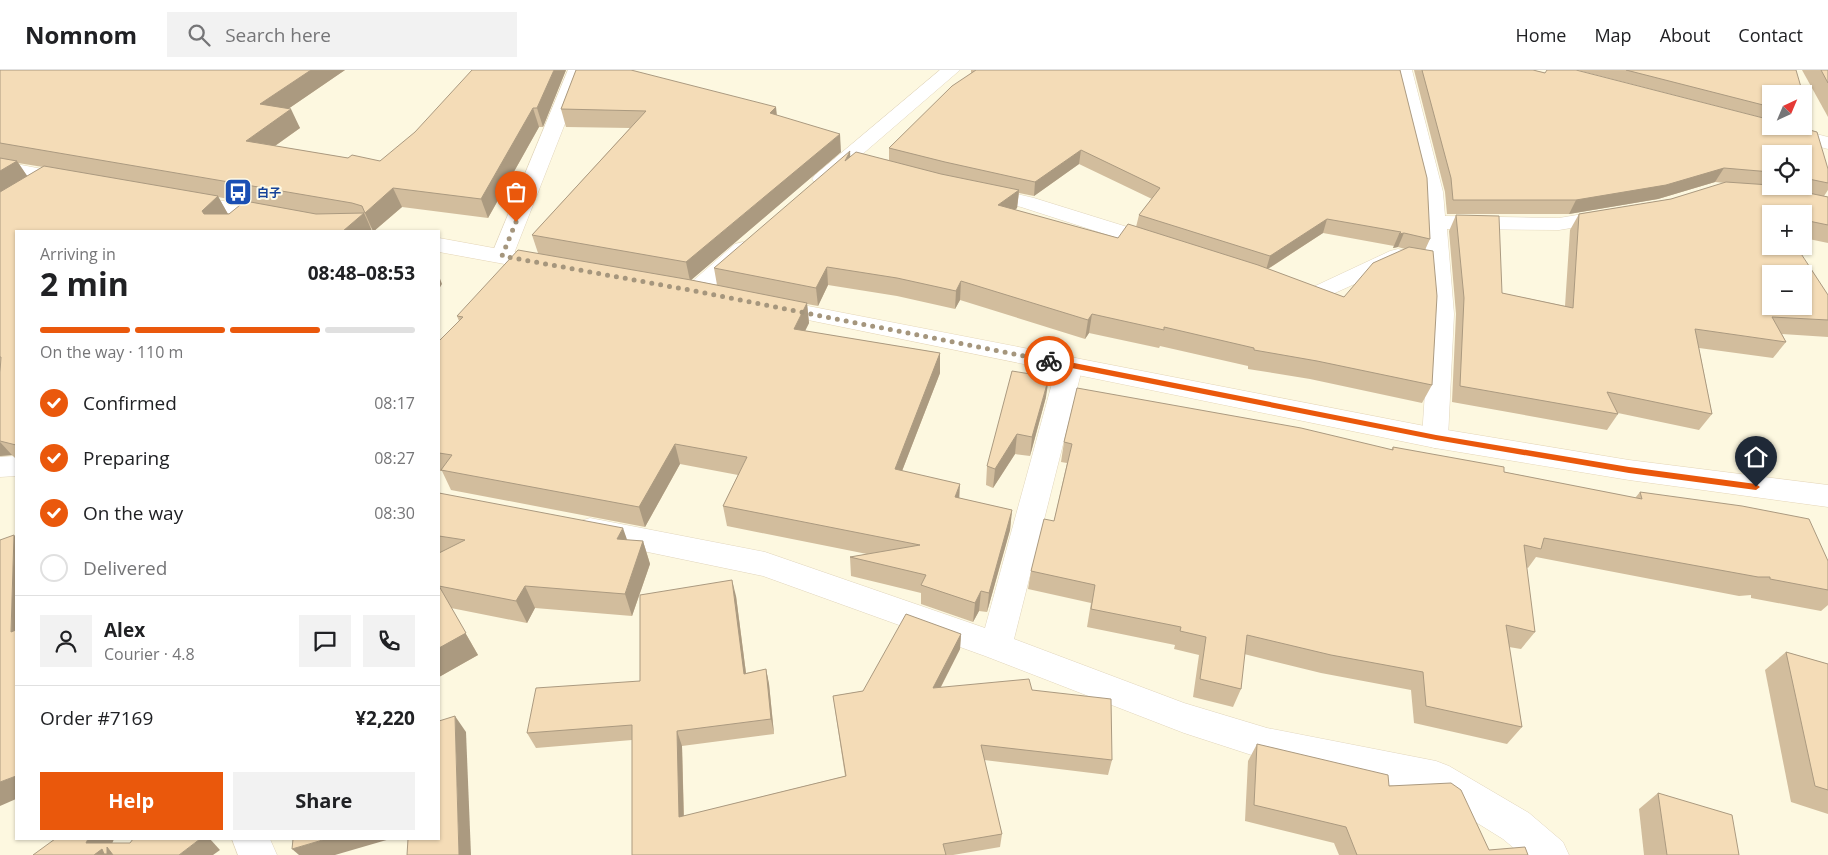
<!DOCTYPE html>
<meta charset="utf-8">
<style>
body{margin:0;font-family:"Open Sans","Noto Sans JP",sans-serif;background:#f2f2f2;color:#202124;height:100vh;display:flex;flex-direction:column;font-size:19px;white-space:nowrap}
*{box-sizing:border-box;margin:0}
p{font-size:16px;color:#757577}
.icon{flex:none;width:28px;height:28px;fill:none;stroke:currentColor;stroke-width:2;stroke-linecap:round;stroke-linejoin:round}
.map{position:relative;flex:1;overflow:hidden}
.side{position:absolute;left:15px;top:160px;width:425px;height:610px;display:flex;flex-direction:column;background:#fff;border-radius:0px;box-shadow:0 1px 4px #0004}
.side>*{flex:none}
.needle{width:32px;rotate:44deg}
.buttons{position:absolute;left:1762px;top:15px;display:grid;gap:10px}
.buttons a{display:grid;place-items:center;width:50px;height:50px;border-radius:0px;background:#fff;box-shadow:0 1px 4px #0004;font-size:25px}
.pin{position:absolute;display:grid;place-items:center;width:42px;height:42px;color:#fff;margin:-51px -21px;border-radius:50% 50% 50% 0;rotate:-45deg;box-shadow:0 0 5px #0007}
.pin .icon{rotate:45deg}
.courier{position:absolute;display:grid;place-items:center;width:50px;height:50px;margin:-25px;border:4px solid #ea580c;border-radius:50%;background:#fff;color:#222;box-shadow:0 1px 6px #0007}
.summary em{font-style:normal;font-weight:700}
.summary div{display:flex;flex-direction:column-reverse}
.summary{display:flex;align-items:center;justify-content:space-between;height:85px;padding:0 25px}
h1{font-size:32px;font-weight:700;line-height:38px}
.bar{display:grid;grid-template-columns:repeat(4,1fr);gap:8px 5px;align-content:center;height:60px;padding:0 25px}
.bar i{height:6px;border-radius:4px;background:#e0e0e0}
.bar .active{background:#ea580c}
.bar p{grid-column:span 4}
.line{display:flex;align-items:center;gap:12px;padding:0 25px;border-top:1px solid #e0e0e0}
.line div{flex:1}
.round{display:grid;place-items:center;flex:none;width:52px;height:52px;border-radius:0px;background:#f2f2f2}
ol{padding:0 25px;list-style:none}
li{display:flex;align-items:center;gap:15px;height:55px}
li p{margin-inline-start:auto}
li .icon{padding:5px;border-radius:50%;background:#ea580c;color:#fff;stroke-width:4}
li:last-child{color:#757577}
li i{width:28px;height:28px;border:2px solid #e0e0e0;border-radius:50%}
.action{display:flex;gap:10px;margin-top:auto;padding:10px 25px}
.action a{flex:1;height:58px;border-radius:0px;background:#ea580c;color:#fff;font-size:20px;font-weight:700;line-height:58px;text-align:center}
.action a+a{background:#f2f2f2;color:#202124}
header{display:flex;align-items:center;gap:30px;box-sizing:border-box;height:70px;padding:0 25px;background:#fff;border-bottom:1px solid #e0e0e0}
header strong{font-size:24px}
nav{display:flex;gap:28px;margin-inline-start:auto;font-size:18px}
.search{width:350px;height:45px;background:#f2f2f2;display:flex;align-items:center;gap:12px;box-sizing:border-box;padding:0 18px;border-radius:0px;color:#757577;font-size:19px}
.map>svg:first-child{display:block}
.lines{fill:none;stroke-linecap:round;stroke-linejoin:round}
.street-casing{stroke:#e1d5bc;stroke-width:1}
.secondary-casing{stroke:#e4d5b7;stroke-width:1}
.street{fill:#fff;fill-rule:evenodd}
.secondary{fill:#fff;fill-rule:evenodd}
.wall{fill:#d2bd9d;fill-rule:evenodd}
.shaded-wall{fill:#ab9a80}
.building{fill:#f4dcb7;stroke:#ab9a80;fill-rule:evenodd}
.route{fill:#ea580c}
.done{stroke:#a5967d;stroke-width:5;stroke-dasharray:0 9}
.labels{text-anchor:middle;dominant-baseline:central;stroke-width:4;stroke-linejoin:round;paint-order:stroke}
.far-transit-label{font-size:12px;font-weight:bold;fill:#164399;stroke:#fffbe7;text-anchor:start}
</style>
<header>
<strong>Nomnom</strong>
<div class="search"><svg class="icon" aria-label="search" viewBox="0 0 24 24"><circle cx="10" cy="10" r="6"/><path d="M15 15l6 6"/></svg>Search here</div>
<nav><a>Home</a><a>Map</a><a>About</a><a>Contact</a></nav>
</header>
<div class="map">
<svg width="1828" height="785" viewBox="0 0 1828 785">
<rect width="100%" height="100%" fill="#fdf8e0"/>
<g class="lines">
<!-- street casing -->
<g class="street-casing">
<g id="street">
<path d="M 568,0 L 586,0 L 513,186 L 510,191 L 502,193 L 494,191 L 491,186 Z"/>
<path d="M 940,0 L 960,0 L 829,113 L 822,115 L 815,113 L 812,109 L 815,105 Z"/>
<path d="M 1394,0 L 1412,0 L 1443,122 L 1445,146 L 1559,148 L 1613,139 L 1621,140 L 1624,145 L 1621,150 L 1613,151 L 1559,160 L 1447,159 L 1454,244 L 1448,368 L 1445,375 L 1435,378 L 1425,375 L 1422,368 L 1430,244 L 1427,198 L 1401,193 L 1315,232 L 1282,222 L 1278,217 L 1282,212 L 1290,210 L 1313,217 L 1390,181 L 1398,179 L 1426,185 L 1423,122 Z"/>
<path d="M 1785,56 L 1828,67 L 1828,79 L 1778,66 L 1775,62 L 1778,58 Z"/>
<path d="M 982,116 L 1034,128 L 1166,169 L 1169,174 L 1166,179 L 1158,181 L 1021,137 L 975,126 L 972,122 L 975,118 Z"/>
<path d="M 743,172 L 751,174 L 754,179 L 751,184 L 703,226 L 695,228 L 687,226 L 683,221 L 687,216 L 735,174 Z"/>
<path d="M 1070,287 L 1079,289 L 1083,295 L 1014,569 L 1184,633 L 1267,658 L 1436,691 L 1449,696 L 1529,743 L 1563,772 L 1569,785 L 1522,785 L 1503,769 L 1429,723 L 1267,690 L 1184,663 L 985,586 L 763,506 L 590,470 L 580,467 L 575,459 L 580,451 L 590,448 L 765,482 L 985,558 L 1057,295 L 1061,289 Z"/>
<path d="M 16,386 L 16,406 L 0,407 L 0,387 Z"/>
<path d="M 232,769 L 270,769 L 277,785 L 238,785 Z"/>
</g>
</g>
<!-- secondary casing -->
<g class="secondary-casing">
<g id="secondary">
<path d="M 0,91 L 69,104 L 76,106 L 79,110 L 76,114 L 69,116 L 0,103 Z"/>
<path d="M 188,125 L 271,139 L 279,140 L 282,145 L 279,150 L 271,151 L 181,135 L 178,131 L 181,127 Z"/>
<path d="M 439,168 L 548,188 L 556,190 L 559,195 L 556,200 L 548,202 L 439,182 Z"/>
<path d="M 772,229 L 1435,358 L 1629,390 L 1828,415 L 1828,437 L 1629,410 L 1435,378 L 764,241 L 760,236 L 764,231 Z"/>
</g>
</g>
<!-- street -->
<use href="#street" class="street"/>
<!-- secondary -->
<use href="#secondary" class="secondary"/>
</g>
<!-- wall -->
<g class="wall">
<path d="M 0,0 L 345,0 L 288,39 L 300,58 L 275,76 L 348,88 L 380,91 L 566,0 L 543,57 L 539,57 L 488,148 L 402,137 L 374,161 L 373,161 L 369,155 L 372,161 L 16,161 L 16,389 L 12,385 L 0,386 ZM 18,93 L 43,97 L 27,106 ZM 218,127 L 244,132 L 229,144 L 228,144 Z"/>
<path d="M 576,0 L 777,45 L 841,82 L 691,210 L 717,215 L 714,198 L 851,86 L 889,90 L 889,78 L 971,3 L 971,0 L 1400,0 L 1430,169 L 1425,180 L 1432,315 L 1422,333 L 1310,309 L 1248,299 L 1248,296 L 1160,276 L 1159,278 L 1089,263 L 1085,269 L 960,230 L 955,239 L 897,226 L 828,215 L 818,236 L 807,234 L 809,253 L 805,261 L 940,283 L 940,303 L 902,401 L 959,428 L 1012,440 L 1010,460 L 987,542 L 979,541 L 973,552 L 921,534 L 921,523 L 851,506 L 850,487 L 867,484 L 727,456 L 723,436 L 738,405 L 680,394 L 645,457 L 451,420 L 442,401 L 439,401 L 439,271 L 459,251 L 457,246 L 538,183 L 532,165 L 630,58 L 566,57 L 561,39 ZM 1079,94 L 1152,129 L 1139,145 L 1136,157 L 1118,168 L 1015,140 L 1017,138 L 1019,123 L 1034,126 ZM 1323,163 L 1394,176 L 1393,178 L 1398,177 L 1405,179 L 1344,227 L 1268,199 Z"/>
<path d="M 1414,0 L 1533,0 L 1771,56 L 1804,56 L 1804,26 L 1810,47 L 1802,58 L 1828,99 L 1828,120 L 1824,126 L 1828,127 L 1828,173 L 1804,168 L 1804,144 L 1771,144 L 1828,225 L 1828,267 L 1782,264 L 1786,272 L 1773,288 L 1699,278 L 1712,344 L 1699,360 L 1618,343 L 1618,344 L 1607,360 L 1452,332 L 1456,244 L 1449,161 L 1456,145 L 1502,223 L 1565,236 L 1570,160 L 1579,144 L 1671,129 L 1725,113 L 1715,112 L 1658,129 L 1569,144 L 1447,144 L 1445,122 ZM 1771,84 L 1804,84 L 1804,116 L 1771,116 Z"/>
<path d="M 1577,0 L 1796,0 L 1771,24 L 1771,50 Z"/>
<path d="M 1802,0 L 1828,0 L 1828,47 Z"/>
<path d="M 1046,327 L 1030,386 L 1015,384 L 993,418 L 986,415 L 987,396 Z"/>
<path d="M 1064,372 L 1391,380 L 1393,377 L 1504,402 L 1635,428 L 1640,422 L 1828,491 L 1828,535 L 1821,541 L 1751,528 L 1751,525 L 1739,526 L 1536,487 L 1528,498 L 1526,497 L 1535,562 L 1521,579 L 1509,577 L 1522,657 L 1507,674 L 1414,653 L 1411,620 L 1321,603 L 1244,584 L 1241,619 L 1233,637 L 1193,627 L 1199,585 L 1174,579 L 1175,575 L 1087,557 L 1091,533 L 1028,519 L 1031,501 L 1054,451 L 1067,393 L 1061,392 Z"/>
<path d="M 439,423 L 627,470 L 643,471 L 650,494 L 632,546 L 535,538 L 527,553 L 451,538 L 478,585 L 439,607 Z"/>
<path d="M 736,526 L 746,603 L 766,599 L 769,614 L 774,664 L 682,676 L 684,746 L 845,706 L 833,626 L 863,621 L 961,564 L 960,579 L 941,617 L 1032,620 L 1112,690 L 1108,705 L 984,690 L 1002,764 L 1000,777 L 953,785 L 632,785 L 632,670 L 536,678 L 527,663 L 640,611 Z"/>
<path d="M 1786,582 L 1828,594 L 1828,744 L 1791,732 L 1765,600 Z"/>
<path d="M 1257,674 L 1389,716 L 1489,780 L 1528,785 L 1339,785 L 1334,773 L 1245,751 L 1248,691 Z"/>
<path d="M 1658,723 L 1739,785 L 1644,785 L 1639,739 Z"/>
</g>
<!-- shaded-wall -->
<g class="shaded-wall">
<path d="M 311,0 L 345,0 L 269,52 L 260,34 Z"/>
<path d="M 554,0 L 566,0 L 543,57 L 537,38 Z"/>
<path d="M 776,37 L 778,55 L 770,43 Z"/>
<path d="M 533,38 L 539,57 L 488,148 L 481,129 Z"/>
<path d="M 291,39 L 300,58 L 255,90 L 246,71 Z"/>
<path d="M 840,64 L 841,82 L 690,211 L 686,192 Z"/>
<path d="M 1081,80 L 1079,94 L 1034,126 L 1035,112 Z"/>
<path d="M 850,81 L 851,99 L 845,91 Z"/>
<path d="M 17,91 L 30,110 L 0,128 L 0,101 Z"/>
<path d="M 1724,98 L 1715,112 L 1658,129 L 1569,144 L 1576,130 Z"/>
<path d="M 393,118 L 402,137 L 374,161 L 373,161 L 365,143 Z"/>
<path d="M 1019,120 L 1017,138 L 997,153 L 998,135 Z"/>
<path d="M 218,126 L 229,146 L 214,161 L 202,141 Z"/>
<path d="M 364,143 L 372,161 L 343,161 Z"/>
<path d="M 1327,149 L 1323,163 L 1266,200 L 1270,186 Z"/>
<path d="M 1404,163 L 1398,177 L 1393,178 L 1399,164 Z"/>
<path d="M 827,197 L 828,215 L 818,236 L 816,218 Z"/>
<path d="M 439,206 L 442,214 L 439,219 Z"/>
<path d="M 961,211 L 960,230 L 955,239 L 956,221 Z"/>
<path d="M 807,233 L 809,253 L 796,279 L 794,259 Z"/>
<path d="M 1092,244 L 1089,263 L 1085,269 L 1088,250 Z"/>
<path d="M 940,283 L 940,303 L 895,419 L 895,399 Z"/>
<path d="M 1049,307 L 1046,327 L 1030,386 L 1032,367 Z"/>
<path d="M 1017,364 L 1015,384 L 993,418 L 995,399 Z"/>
<path d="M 0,372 L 12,385 L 0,386 Z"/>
<path d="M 675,374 L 680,394 L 645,457 L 639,437 Z"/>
<path d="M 960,414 L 959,434 L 955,427 Z"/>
<path d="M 1012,440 L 1010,460 L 987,542 L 989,523 Z"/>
<path d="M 623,458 L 631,481 L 617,469 Z"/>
<path d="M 14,465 L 16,468 L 16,567 L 11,562 Z"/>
<path d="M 643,471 L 650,494 L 632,546 L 625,524 Z"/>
<path d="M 732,510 L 736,526 L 748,619 L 744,604 Z"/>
<path d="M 525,516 L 535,538 L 527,553 L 516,531 Z"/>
<path d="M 981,521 L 979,541 L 973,552 L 975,533 Z"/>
<path d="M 451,538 L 478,585 L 439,607 L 439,578 Z"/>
<path d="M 961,564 L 960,579 L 933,632 L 933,618 Z"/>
<path d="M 766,599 L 769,614 L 774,664 L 771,649 Z"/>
<path d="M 455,646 L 466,662 L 471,785 L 459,785 Z"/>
<path d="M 677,661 L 682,676 L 684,760 L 679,747 Z"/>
<path d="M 16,706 L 16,729 L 0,736 L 0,712 Z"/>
<path d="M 88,769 L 114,769 L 110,779 L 119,785 L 94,785 L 86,773 Z"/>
<path d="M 200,769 L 210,769 L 220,780 L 213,785 L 179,785 Z"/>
<path d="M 326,769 L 390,769 L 335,785 L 299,785 L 292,779 Z"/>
</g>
<!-- building -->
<g class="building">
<path d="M 0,0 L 311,0 L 260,34 L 291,39 L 246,71 L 348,88 L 352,85 L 380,91 L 415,62 L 472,0 L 554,0 L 537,38 L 533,38 L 481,129 L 393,118 L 365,143 L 362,136 L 352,133 L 0,73 Z"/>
<path d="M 576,0 L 631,0 L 776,37 L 770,43 L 840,64 L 686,192 L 532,165 L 646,41 L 561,39 Z"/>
<path d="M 976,0 L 1400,0 L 1427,108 L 1430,169 L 1404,163 L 1399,164 L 1401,162 L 1327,149 L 1270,186 L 1139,145 L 1160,118 L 1081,80 L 1035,112 L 945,92 L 889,78 L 952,16 Z"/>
<path d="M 1422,0 L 1533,0 L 1545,3 L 1547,0 L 1576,0 L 1771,50 L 1771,56 L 1795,56 L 1817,62 L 1828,99 L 1828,113 L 1804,108 L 1804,84 L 1771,84 L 1771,102 L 1724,98 L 1666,115 L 1576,130 L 1453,130 L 1451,108 Z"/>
<path d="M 1626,0 L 1796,0 L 1803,24 L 1771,24 L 1771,37 Z"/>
<path d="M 1821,0 L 1828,0 L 1828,13 Z"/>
<path d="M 1804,26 L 1810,47 L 1804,45 Z"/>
<path d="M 850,81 L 845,91 L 856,82 L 941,104 L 1019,120 L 998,135 L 1118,168 L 1128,154 L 1258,195 L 1344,227 L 1373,193 L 1409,177 L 1433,181 L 1437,226 L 1432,315 L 1317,291 L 1254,280 L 1254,278 L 1164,257 L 1164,260 L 1092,244 L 1088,250 L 961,211 L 956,221 L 897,208 L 827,197 L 816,218 L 714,198 Z"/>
<path d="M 0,88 L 17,91 L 0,101 Z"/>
<path d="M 44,96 L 218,126 L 202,141 L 204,144 L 229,144 L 245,131 L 316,144 L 364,143 L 343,161 L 16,161 L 16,375 L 0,371 L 0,302 L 1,287 L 0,287 L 0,122 Z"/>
<path d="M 1726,112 L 1770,115 L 1828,127 L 1828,155 L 1804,150 L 1804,144 L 1771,144 L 1771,176 L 1796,176 L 1828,225 L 1828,250 L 1772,247 L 1786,272 L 1695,259 L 1712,344 L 1607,322 L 1618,344 L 1460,316 L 1464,228 L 1456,145 L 1499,146 L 1502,223 L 1573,238 L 1579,144 L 1671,129 ZM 1771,204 L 1804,204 L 1804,236 L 1771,236 Z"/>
<path d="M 518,180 L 691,210 L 807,233 L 794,259 L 940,283 L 895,399 L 960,414 L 955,427 L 1012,440 L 989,523 L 981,521 L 975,533 L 921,515 L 926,505 L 850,487 L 920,475 L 723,436 L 747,387 L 675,374 L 639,437 L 441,400 L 452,385 L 439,383 L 439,271 L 463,247 L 457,246 Z"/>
<path d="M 1012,301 L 1049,307 L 1032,367 L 1017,364 L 995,399 L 987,396 Z"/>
<path d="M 1077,318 L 1301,358 L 1393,380 L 1393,377 L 1504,397 L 1504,402 L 1642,429 L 1640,422 L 1742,436 L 1809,449 L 1828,491 L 1828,520 L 1770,509 L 1770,507 L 1758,507 L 1544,468 L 1541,479 L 1524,475 L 1535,562 L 1506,555 L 1522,657 L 1426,636 L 1423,602 L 1331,585 L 1247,565 L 1241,619 L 1200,609 L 1206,567 L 1180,561 L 1181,557 L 1091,539 L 1095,515 L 1031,501 L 1044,449 L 1054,451 L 1072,374 L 1064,372 Z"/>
<path d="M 439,423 L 623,458 L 617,469 L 643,471 L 625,524 L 525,516 L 516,531 L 439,516 L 439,483 L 465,470 L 439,466 Z"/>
<path d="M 14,465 L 11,562 L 16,560 L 16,706 L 0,712 L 0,470 Z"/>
<path d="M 732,510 L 744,604 L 766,599 L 771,649 L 677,661 L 679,747 L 846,706 L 833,626 L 863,621 L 906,544 L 961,564 L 933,618 L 1029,609 L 1032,620 L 1111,629 L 1112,690 L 981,675 L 1002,764 L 943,774 L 946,785 L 632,785 L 632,655 L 527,663 L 536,618 L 640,611 L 640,525 Z"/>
<path d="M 439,516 L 466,563 L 439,578 Z"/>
<path d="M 1786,582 L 1828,594 L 1828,720 L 1815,716 Z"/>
<path d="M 455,646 L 459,785 L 407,785 L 408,769 L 439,769 L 439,651 Z"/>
<path d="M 1257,674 L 1388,705 L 1389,716 L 1451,713 L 1461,720 L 1489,780 L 1525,777 L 1528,785 L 1357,785 L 1346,757 L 1254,735 Z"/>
<path d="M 1658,723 L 1732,745 L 1739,785 L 1667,785 Z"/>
<path d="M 55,769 L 88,769 L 86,773 L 130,773 L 133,769 L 200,769 L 179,785 L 113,785 L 107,777 L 107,784 L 104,784 L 102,779 L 94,785 L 33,785 Z"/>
<path d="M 293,769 L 326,769 L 292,779 Z"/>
</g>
<!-- route -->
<path class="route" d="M 1049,288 L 1436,365 L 1629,397 L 1756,414 L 1760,417 L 1756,420 L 1629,403 L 1436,370 L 1046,293 L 1046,289 Z"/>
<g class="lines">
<!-- done -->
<path class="done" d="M 516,152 L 502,186 L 695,221 L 1049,291"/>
</g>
<!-- icons -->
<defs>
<g id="bus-square" transform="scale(1.4375)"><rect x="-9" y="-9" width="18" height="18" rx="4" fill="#1a4fb4" stroke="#fffbe7"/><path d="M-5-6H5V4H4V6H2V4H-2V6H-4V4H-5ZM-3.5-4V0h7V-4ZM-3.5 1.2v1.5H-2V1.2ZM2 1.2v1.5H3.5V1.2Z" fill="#fff"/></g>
</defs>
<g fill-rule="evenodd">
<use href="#bus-square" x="238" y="122"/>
</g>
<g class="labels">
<!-- far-transit labels -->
<g class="far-transit-label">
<text x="257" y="122">白子</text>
</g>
</g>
</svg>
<div class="buttons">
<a><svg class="needle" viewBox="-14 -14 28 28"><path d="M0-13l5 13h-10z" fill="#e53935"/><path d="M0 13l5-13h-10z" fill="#757577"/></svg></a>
<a><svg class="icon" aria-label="locate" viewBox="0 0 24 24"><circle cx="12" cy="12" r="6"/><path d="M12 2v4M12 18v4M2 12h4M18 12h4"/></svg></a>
<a>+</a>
<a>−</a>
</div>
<div class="pin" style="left:516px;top:152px;background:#ea580c"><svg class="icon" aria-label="bag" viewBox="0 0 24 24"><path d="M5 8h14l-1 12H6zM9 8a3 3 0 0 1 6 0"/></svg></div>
<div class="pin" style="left:1756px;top:417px;background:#1f2937"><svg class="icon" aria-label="home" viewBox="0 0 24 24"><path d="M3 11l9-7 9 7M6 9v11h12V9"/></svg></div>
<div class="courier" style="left:1049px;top:291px"><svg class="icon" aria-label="bike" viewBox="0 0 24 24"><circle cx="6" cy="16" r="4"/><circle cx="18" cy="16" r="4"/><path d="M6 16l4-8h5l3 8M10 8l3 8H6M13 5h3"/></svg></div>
<section class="side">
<div class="summary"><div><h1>2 min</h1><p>Arriving in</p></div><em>08:48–08:53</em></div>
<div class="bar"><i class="active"></i><i class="active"></i><i class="active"></i><i></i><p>On the way · 110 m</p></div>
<ol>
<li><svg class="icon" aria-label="check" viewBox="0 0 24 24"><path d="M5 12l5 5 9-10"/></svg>Confirmed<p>08:17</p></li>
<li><svg class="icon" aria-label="check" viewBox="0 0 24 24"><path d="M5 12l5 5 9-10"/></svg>Preparing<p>08:27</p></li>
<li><svg class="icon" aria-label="check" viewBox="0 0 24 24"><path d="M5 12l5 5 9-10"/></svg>On the way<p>08:30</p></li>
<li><i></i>Delivered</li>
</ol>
<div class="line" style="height:90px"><a class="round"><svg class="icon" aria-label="person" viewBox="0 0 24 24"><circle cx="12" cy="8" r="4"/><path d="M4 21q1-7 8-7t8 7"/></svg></a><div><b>Alex</b><p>Courier · 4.8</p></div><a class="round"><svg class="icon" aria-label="chat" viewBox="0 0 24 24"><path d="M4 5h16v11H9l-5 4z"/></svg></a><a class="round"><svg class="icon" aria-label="phone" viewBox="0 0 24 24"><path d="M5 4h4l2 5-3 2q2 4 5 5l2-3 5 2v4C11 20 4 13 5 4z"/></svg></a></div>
<div class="line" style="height:65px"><div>Order #7169</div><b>¥2,220</b></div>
<div class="action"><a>Help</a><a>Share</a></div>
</section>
</div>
